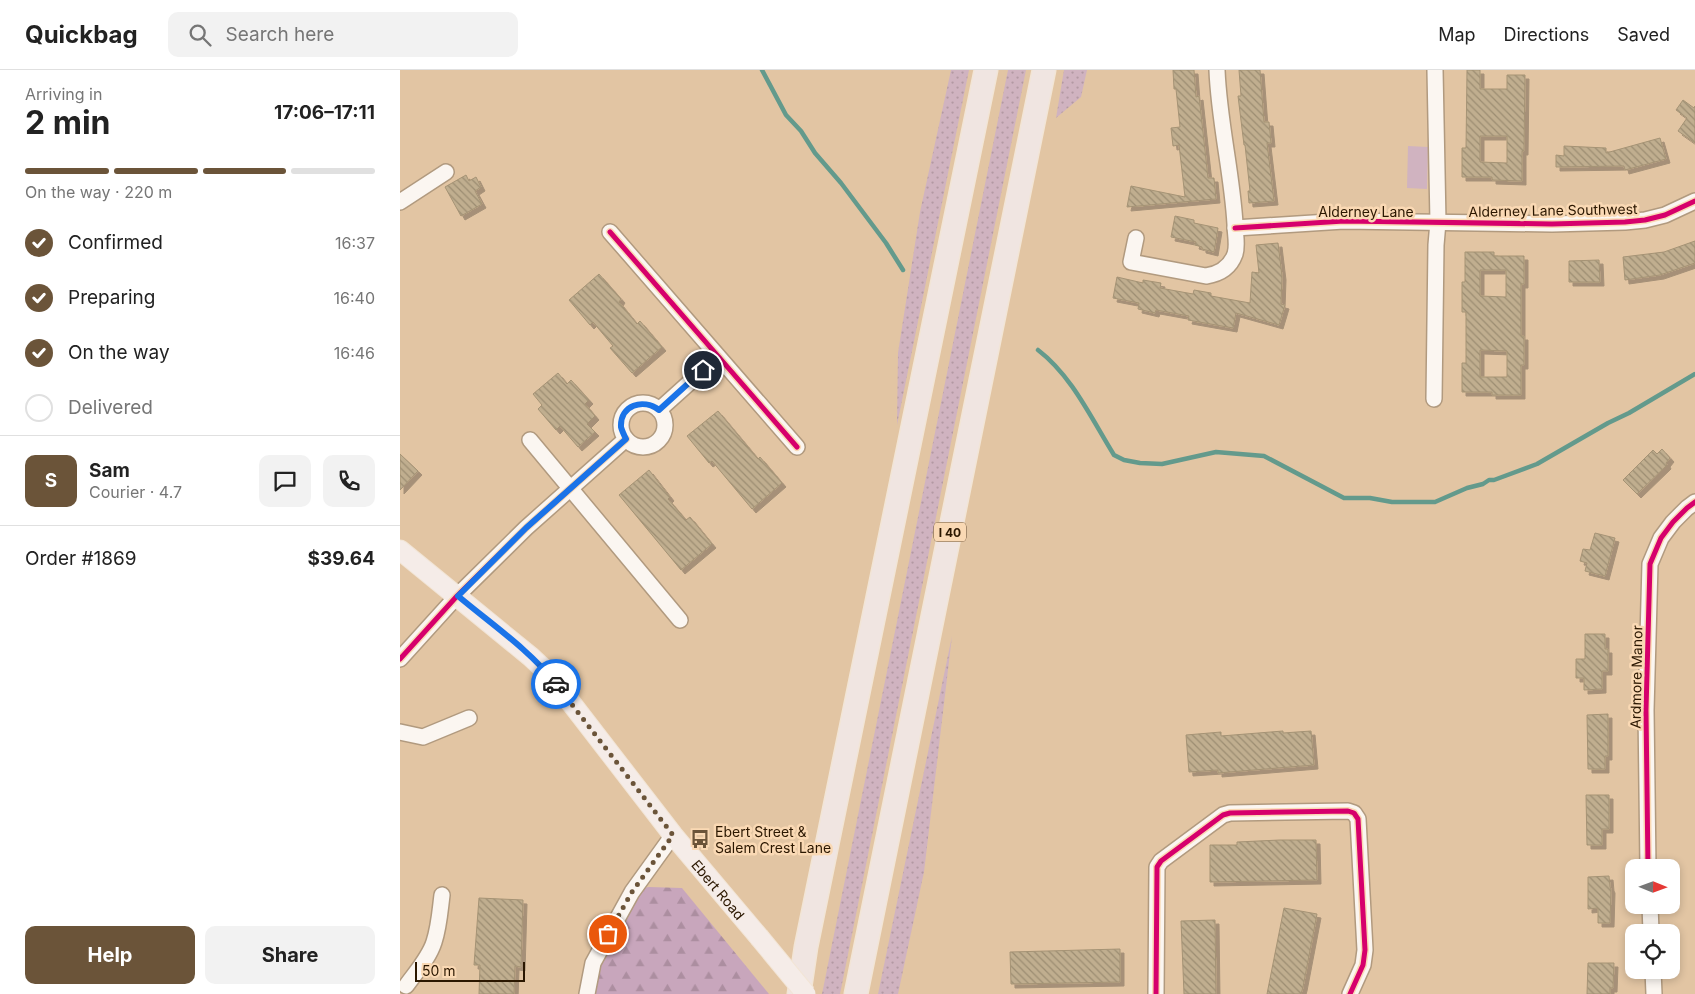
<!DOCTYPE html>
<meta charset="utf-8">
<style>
body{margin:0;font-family:Inter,sans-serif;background:#f2f2f2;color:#222;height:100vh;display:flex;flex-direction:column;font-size:19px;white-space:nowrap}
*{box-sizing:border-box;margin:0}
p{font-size:16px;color:#767676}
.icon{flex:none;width:28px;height:28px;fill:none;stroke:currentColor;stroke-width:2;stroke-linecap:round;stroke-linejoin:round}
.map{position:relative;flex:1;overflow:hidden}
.sheet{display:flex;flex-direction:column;background:#fff;width:400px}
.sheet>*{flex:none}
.needle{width:32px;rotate:91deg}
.buttons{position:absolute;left:1225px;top:789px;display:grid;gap:10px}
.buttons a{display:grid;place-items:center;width:55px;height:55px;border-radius:10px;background:#fff;box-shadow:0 2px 8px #0003;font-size:25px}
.scale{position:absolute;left:15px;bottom:12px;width:110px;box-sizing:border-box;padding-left:5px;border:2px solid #2b1700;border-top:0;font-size:14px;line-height:18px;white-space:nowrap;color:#2b1700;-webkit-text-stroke:4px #fad9b4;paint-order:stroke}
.pin{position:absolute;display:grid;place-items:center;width:42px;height:42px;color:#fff;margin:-21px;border:2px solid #fff;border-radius:50%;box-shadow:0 1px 5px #0007}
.courier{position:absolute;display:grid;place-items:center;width:50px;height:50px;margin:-25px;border:4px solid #1a73e8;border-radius:50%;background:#fff;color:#222;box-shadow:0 1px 6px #0007}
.head em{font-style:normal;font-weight:700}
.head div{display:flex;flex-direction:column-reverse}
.head{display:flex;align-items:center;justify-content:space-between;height:85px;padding:0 25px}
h1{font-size:32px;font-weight:700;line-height:38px}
.bar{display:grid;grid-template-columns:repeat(4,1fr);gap:8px 5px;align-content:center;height:60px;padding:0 25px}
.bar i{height:6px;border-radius:4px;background:#e0e0e0}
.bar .current{background:#6b5439}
.bar p{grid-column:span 4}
.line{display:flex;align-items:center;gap:12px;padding:0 25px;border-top:1px solid #e0e0e0}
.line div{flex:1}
.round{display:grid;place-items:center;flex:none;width:52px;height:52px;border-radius:10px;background:#f2f2f2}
ol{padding:0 25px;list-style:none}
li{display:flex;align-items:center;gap:15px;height:55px}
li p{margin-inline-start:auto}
li .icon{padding:5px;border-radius:50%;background:#6b5439;color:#fff;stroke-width:4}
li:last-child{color:#767676}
li i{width:28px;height:28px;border:2px solid #e0e0e0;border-radius:50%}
.action{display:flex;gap:10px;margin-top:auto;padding:10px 25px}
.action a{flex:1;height:58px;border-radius:10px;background:#6b5439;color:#fff;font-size:20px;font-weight:700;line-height:58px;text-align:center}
.action a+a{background:#f2f2f2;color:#222}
header{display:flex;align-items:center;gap:30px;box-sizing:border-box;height:70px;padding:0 25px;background:#fff;border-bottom:1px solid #e0e0e0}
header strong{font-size:24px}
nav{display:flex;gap:28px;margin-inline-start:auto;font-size:18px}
.search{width:350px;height:45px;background:#f2f2f2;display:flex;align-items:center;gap:12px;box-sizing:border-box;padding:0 18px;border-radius:10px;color:#767676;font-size:19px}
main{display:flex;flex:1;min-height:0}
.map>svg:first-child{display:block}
.grass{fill:url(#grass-dots)}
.forest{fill:url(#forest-firs)}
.pitch{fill:#d0b3c0}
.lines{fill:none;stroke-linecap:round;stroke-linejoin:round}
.stream{stroke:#639a8c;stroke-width:4.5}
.building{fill:url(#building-back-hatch);stroke:#a59375;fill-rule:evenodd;filter:url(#shadow)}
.minor-casing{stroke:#b19a7f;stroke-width:18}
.major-casing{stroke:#f2e5d6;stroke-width:21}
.highway-casing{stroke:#f2e5d6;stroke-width:25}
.minor{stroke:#fbf6f1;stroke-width:15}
.major{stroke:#f5ece8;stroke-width:19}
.highway{stroke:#f0e5e1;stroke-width:22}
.major-bridge-casing{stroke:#f2e5d6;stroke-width:21;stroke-linecap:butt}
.major-bridge{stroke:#f5ece8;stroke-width:19}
.cycleway-casing{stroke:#fad9b4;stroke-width:8}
.cycleway{stroke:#d6006c;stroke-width:5}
.done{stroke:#6b5439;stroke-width:5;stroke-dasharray:0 9}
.route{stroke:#1a73e8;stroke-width:6}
.labels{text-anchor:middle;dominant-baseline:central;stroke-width:5;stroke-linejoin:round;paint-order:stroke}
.shield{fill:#fad9b4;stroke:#695136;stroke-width:1}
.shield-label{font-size:12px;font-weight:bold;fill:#2b1700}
.street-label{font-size:14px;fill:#2b1700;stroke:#fad9b4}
.poi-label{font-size:14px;fill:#2b1700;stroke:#fad9b4;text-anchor:start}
</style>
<header>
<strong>Quickbag</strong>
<div class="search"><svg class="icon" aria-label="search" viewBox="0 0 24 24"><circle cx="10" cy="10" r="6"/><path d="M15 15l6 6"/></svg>Search here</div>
<nav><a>Map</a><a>Directions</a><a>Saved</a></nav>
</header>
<main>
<section class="sheet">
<div class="head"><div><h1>2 min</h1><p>Arriving in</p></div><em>17:06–17:11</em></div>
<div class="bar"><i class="current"></i><i class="current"></i><i class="current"></i><i></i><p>On the way · 220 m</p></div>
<ol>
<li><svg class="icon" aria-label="check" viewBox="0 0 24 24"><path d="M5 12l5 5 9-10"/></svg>Confirmed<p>16:37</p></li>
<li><svg class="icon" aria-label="check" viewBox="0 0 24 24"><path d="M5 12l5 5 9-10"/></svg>Preparing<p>16:40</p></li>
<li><svg class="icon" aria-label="check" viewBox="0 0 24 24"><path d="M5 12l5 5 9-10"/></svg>On the way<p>16:46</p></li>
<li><i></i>Delivered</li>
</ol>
<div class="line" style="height:90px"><b class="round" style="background:#6b5439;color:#fff">S</b><div><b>Sam</b><p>Courier · 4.7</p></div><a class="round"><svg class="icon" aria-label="chat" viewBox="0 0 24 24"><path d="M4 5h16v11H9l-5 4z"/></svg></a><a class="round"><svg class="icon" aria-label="phone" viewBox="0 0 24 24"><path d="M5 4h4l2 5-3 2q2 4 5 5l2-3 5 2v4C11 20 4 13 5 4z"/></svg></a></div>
<div class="line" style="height:65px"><div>Order #1869</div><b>$39.64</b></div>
<div class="action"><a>Help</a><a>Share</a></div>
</section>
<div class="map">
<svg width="1295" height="924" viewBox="0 0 1295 924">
<defs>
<pattern id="grass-dots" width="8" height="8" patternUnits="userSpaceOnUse" patternTransform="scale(1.25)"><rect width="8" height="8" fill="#d0b3c0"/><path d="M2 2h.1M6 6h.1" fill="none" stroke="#b399a3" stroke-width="1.8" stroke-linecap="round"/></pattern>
<pattern id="forest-firs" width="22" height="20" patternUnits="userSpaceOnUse" patternTransform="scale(1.25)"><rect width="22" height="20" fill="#c8a6bc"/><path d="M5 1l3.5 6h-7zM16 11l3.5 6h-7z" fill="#ac8ea0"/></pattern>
<pattern id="building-back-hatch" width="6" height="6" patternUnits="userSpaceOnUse" patternTransform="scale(1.25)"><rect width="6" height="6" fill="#c0ae8f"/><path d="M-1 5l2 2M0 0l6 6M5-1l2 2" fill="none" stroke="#9c8d72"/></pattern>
<filter id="shadow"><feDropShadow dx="4" dy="4" stdDeviation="0" flood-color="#0004"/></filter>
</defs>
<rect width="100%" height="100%" fill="#e2c5a3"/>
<!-- grass -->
<g class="grass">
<path d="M 551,0 L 569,0 L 497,355 L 498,283 L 520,142 Z"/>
<path d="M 608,0 L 626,0 L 440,924 L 422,924 Z"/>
<path d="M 664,0 L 687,0 L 681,27 L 656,48 Z"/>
<path d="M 552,566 L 524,802 L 498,924 L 478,924 Z"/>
</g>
<!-- forest -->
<path class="forest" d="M 249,817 L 282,818 L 369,924 L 192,924 L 202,863 L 224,821 Z"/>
<!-- pitch -->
<path class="pitch" d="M 1008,76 L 1028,77 L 1027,119 L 1007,118 Z"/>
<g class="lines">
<!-- stream -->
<g class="stream">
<path d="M 362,0 L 386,45 L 401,61 L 415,83 L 441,113 L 486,173 L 503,200"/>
<path d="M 638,280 C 672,306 691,348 714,385 L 724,390 L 740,393 L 762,394 L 816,382 L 864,386 L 944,428 L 970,428 L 992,432 L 1035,432 L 1067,418 L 1083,414 L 1089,410 L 1094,410 L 1137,394 L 1208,353 L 1229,343 L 1295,304"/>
</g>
</g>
<!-- building -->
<g class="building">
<path d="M 773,0 L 794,0 L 796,27 L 799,26 L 808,108 L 814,108 L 816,129 L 727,137 L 731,116 L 785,127 L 779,75 L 773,76 L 771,58 L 780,57 L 776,19 L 774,19 Z"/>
<path d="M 839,0 L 860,0 L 864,52 L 869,52 L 871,73 L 867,73 L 874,131 L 849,133 L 848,121 L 850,121 L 845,75 L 844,75 L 838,26 L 841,26 Z"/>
<path d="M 1067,0 L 1080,0 L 1080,19 L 1107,19 L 1107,5 L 1125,5 L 1124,81 L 1122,81 L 1122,111 L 1092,110 L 1092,107 L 1062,107 L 1062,78 L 1066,78 ZM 1080,66 L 1107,66 L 1107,93 L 1080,92 Z"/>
<path d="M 1283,30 L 1294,38 L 1295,36 L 1295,73 L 1278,61 L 1287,48 L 1276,40 Z"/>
<path d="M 1260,68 L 1266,89 L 1225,100 L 1224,96 L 1156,97 L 1156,85 L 1164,86 L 1164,76 L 1206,78 L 1206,83 Z"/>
<path d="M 66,105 L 69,111 L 76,107 L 81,117 L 75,121 L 82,134 L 61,146 L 45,117 Z"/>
<path d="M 775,146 L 794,150 L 794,153 L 818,158 L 814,182 L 802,179 L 802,177 L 795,175 L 796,172 L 771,167 Z"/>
<path d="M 1295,171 L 1295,193 L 1260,205 L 1225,210 L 1223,187 L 1264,182 Z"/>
<path d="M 878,173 L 882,206 L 881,234 L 885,235 L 879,255 L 836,243 L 833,258 L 788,250 L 789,246 L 756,240 L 755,243 L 738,239 L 739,233 L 713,228 L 717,207 L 743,213 L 743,210 L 761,213 L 760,218 L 793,224 L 794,220 L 811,223 L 811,226 L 850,233 L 852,202 L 859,203 L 856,175 Z"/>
<path d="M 1065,182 L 1094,182 L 1094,186 L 1124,186 L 1124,214 L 1121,214 L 1121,266 L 1124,266 L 1124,295 L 1121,295 L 1121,325 L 1092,325 L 1092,322 L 1062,322 L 1062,293 L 1066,293 L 1066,242 L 1062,242 L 1062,212 L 1065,212 ZM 1080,200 L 1106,200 L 1106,227 L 1080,226 ZM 1080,280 L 1107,281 L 1107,307 L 1080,307 Z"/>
<path d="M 1199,190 L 1200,212 L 1169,212 L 1169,191 Z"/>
<path d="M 199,204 L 221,229 L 219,232 L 237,254 L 240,251 L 262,277 L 232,303 L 210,278 L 213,276 L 193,252 L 190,255 L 169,230 Z"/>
<path d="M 158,303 L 167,314 L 171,310 L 189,330 L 185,334 L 195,346 L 187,354 L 195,362 L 178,377 L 160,356 L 156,360 L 138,339 L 142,335 L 133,324 Z"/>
<path d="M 318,341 L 358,389 L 360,387 L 382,413 L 352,439 L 312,391 L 309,393 L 287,366 Z"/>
<path d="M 1262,379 L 1270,388 L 1266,393 L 1267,395 L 1237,424 L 1223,410 L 1253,380 L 1257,384 Z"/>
<path d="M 0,384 L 18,401 L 0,420 Z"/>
<path d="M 249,400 L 270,427 L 268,429 L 286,450 L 290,447 L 312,474 L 281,500 L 219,425 Z"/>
<path d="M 1195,463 L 1215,468 L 1205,506 L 1185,501 L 1187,493 L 1180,491 L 1183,479 L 1190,480 Z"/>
<path d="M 1185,564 L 1205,564 L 1205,579 L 1208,579 L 1208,601 L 1202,601 L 1202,619 L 1184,620 L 1184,608 L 1176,608 L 1176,589 L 1185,589 Z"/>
<path d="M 1208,644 L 1208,686 L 1205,686 L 1205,699 L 1188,699 L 1187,645 Z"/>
<path d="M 883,661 L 883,663 L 911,661 L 914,695 L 818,703 L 818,700 L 789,702 L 786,665 L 821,662 L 821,666 Z"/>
<path d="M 1186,725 L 1209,725 L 1209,759 L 1202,759 L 1202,775 L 1187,775 Z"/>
<path d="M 880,770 L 916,770 L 917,810 L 810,812 L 810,775 L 837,775 L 837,772 Z"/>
<path d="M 1209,806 L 1210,817 L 1211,819 L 1210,853 L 1198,853 L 1198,838 L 1188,839 L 1188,807 Z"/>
<path d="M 79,828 L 123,830 L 121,897 L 115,896 L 114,924 L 79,924 L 80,895 L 74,895 Z"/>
<path d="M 884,838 L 917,844 L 903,917 L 901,924 L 867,924 Z"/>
<path d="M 815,850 L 816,924 L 784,924 L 781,851 Z"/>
<path d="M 720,879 L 720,912 L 611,914 L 610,882 Z"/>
<path d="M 1188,893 L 1214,893 L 1213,918 L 1210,918 L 1210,924 L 1187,924 Z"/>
</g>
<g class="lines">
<!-- minor casing -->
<g class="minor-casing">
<g id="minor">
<path d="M 0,132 L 46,102"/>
<path d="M 835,158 L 944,151 L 1152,154 L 1225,152 L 1245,150 L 1265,145 L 1295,131"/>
<path d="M 210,162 L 397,377"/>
<path d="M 736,168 L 731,192 L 806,206 C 819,204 830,198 835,184 C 838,175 835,164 835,154 C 832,102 819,52 817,0"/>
<path d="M 1034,329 L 1036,175 L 1038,152 L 1035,0"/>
<circle cx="243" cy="355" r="22"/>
<path d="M 259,340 L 318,287"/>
<path d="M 130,370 L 280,550"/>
<path d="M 0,589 L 57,526 L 126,458 L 226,369"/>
<path d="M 0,662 L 23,667 L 69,648"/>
<path d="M 1248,798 L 1246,640 L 1250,494 L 1261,468 L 1273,452 L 1287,438 L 1295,432"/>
<path d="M 1250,835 L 1251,862"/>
<path d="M 1253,900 L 1254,924"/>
<path d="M 6,916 C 16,902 29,888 34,872 C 39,857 40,841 42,825"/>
<path d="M 187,924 L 193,893 L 232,822 L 273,765"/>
<path d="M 756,924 L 757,797 L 761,791 L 823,745 L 830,743 L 948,741 L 954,743 L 958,749 L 965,880 L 963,895 L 950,924"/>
</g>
</g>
<!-- major casing -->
<g class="major-casing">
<g id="major">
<path id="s1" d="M 0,480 L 131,587 L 148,603 L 273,765 L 359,867"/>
</g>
</g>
<!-- highway casing -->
<g class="highway-casing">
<g id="highway">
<path d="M 399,924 L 406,877 L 586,0"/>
<path d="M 456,924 L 644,0"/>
</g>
</g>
<!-- minor -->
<use href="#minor" class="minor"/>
<!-- major -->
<use href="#major" class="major"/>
<!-- highway -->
<use href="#highway" class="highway"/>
<!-- major-bridge casing -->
<g class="major-bridge-casing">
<path id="major-bridge" d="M 359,867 L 406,924"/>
</g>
<!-- major-bridge -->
<use href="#major-bridge" class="major-bridge"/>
<!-- cycleway casing -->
<g class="cycleway-casing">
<g id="cycleway">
<path d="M 835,158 L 944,151 L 1152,154 L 1225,152 L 1245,150 L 1265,145 L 1295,131"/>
<path d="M 210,162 L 397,377"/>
<path d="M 0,589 L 57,526 L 126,458 L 226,369"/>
<path d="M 1248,798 L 1246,640 L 1250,494 L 1261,468 L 1273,452 L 1287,438 L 1295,432"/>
<path d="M 756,924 L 757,797 L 761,791 L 823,745 L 830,743 L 948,741 L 954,743 L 958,749 L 965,880 L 963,895 L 950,924"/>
</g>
</g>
<!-- cycleway -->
<use href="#cycleway" class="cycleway"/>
</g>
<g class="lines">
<!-- done -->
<path class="done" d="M 156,614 L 273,765 L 232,822 L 208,864"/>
<!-- route -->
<path class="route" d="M 156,614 C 131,581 90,553 58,526 L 126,458 L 226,369 C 224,365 222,361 221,357 C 220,335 243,328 259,340 L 303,300"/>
</g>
<!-- icons -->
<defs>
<g id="bus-bare" transform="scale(1.5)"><path d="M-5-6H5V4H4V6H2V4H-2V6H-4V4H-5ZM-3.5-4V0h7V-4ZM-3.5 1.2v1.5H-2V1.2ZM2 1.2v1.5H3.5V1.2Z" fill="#6b5439" stroke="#fad9b4" stroke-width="2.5" paint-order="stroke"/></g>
</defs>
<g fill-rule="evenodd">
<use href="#bus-bare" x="300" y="769"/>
</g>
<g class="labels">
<!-- shield labels -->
<rect class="shield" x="534" y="452.5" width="32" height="19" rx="4"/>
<g class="shield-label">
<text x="550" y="462">I 40</text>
</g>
<!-- street labels -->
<g class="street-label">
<text transform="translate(1153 140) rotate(-1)">Alderney Lane Southwest</text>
<text x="966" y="141">Alderney Lane</text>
<text transform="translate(1236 607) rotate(-89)">Ardmore Manor</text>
<text stroke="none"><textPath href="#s1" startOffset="468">Ebert Road</textPath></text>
</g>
<!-- poi labels -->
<g class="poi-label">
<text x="315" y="761">Ebert Street &amp;<tspan x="315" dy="16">Salem Crest Lane</tspan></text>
</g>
</g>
</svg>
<div class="buttons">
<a><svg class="needle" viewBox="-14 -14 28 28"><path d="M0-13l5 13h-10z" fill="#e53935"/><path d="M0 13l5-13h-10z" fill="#767676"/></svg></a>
<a><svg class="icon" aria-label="locate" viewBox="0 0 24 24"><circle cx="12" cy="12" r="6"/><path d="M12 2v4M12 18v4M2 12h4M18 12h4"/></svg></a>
</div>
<div class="scale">50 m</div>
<div class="pin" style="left:208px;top:864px;background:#ea580c"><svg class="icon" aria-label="bag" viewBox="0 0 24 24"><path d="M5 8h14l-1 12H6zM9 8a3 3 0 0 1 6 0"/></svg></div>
<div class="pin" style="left:303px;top:300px;background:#1f2937"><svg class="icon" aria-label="home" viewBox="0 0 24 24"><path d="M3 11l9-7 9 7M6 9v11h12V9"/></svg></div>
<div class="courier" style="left:156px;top:614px"><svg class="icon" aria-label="car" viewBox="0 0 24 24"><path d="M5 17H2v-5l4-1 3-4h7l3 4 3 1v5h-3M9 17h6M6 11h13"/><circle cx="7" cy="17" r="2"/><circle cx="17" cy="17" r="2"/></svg></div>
</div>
</main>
